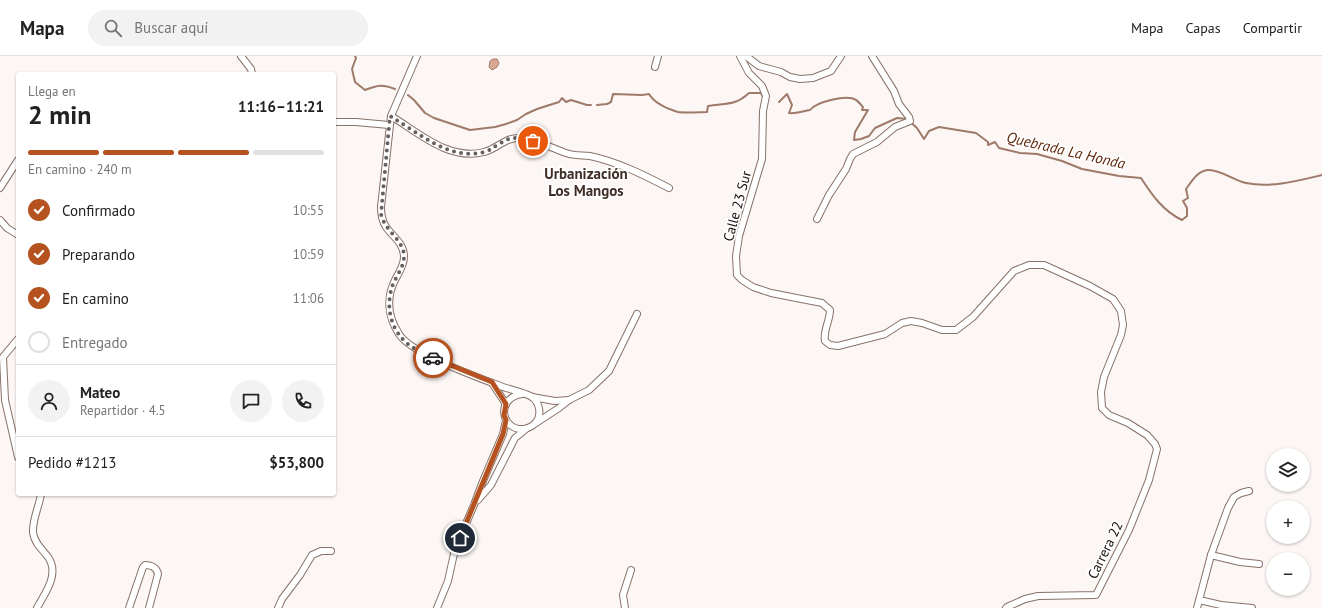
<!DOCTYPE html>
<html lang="es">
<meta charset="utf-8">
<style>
body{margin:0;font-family:"PT Sans",sans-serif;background:#f2f2f2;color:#222;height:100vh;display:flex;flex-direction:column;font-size:15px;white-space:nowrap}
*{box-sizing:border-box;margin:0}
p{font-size:13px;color:#767676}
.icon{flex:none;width:22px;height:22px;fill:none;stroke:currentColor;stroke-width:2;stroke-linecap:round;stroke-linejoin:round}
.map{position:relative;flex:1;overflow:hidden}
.panel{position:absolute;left:16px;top:16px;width:320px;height:424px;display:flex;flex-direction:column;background:#fff;border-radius:4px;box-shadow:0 1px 3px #0004}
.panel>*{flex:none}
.tools{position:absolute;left:1266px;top:392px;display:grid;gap:8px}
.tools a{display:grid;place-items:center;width:44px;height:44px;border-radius:50%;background:#fff;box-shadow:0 1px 3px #0004;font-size:20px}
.pin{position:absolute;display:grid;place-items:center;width:34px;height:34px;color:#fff;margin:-17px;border:2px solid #fff;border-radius:50%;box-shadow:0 1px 4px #0007}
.courier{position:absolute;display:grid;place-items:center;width:40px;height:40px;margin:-20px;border:3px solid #b6521f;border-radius:50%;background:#fff;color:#222;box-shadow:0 1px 5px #0007}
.headline em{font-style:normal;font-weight:700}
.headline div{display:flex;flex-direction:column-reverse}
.headline{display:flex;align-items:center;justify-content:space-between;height:68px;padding:0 12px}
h1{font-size:26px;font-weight:700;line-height:30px}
.bar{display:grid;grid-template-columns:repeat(4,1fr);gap:6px 4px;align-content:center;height:48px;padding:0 12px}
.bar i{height:5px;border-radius:3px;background:#e0e0e0}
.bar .active{background:#b6521f}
.bar p{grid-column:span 4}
.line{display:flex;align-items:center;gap:10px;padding:0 12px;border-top:1px solid #e0e0e0}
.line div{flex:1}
.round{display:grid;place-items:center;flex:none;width:42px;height:42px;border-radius:21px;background:#f2f2f2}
ol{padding:0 12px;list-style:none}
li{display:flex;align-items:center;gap:12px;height:44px}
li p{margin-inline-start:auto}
li .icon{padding:4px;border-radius:50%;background:#b6521f;color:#fff;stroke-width:4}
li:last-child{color:#767676}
li i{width:22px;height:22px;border:2px solid #e0e0e0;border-radius:50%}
header{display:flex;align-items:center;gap:24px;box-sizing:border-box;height:56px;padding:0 20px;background:#fff;border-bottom:1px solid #e0e0e0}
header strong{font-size:19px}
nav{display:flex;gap:22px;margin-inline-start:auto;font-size:14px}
.search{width:280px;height:36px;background:#f2f2f2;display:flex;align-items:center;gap:10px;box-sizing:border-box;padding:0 14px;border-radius:22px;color:#767676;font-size:15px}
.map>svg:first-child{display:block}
.water{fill:#d9a792;stroke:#9f796a}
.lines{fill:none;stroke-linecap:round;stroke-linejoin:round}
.stream{stroke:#9f796a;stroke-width:2}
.street-casing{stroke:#877168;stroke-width:8}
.street{stroke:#fff;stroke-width:6}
.done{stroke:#67605e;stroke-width:4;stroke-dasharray:0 7.2}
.route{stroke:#b6521f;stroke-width:5}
.labels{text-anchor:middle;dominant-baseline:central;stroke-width:3.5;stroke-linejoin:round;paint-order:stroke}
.street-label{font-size:14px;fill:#170f0c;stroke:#fff}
.water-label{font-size:15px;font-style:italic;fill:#5a1f00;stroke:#fff}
.neighbourhood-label{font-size:15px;font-weight:bold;fill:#402e27;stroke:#fff}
</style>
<header>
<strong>Mapa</strong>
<div class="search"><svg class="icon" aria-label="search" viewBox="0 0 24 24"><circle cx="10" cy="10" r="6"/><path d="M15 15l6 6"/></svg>Buscar aquí</div>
<nav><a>Mapa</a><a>Capas</a><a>Compartir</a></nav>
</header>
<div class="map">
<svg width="1322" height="552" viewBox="0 0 1322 552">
<rect width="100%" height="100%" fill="#fcf7f5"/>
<!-- water -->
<path class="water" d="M 493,3 L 497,3 L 499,7 L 497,11 L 492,14 L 489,11 L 490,5 Z"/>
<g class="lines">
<!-- stream -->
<g class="stream">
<path d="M 355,0 L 356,2 L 352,13 L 355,26 L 365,34 C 378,29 382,28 395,33"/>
<path d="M 408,39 L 414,44 L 425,57 L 434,62 L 470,74 L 495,71 L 506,68 L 517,64 L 526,58 L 537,53 L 559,46 L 562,42 L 566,46 L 571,44 L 587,49 L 591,49"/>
<path d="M 779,46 L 787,38 L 792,49 L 789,57 C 795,58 803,55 810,54 C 816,46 847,38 856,44 C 858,45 861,49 863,51 L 862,54 L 868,54 L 855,76 L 854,84 L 861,83 L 869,80 L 875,72 L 897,62 L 907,63 L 917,72 L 924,83 L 929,75 L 939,71 L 976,77 L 988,86 L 988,89 L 995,86 L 999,92 L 1020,97 L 1037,98 L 1062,105 L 1082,113 L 1119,120 L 1141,122 C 1152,139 1163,155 1182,164 L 1187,160 L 1187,152 L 1183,145 L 1188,142 L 1186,133 C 1192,125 1197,115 1208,114 C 1220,113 1234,125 1246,127 C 1271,132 1297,125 1322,119"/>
<path d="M 597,49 L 607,48 L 611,46 L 613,38 L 642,39 L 649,38 C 655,48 668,53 678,56 C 682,57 702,56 707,56 L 708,50 C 726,47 735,50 749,37 L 761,37 L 763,41"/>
</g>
<!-- street casing -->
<g class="street-casing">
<g id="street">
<path d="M 241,0 L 251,13 L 252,18"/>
<path d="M 417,0 L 391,60 L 381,151 C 381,158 382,165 386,171 C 393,181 404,187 404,201 C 404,209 399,217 395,224 C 386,242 388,261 399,278 C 411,298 482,323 506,332 C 513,334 528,338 532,341 C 539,346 541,356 538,363 C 535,369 530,372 524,373 C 501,375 495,342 522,338"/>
<path d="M 740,0 L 749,17 L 762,30 L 766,40 L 763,55 L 762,103 L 739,180 L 736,200 L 737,219 L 742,224 L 753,231 L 771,237 L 822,247 L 830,254 C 830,265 823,274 825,285 L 830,289 L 838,290 L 885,278 L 902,267 L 911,265 L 922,267 L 942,274 L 956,274 L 973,261 L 1014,215 L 1029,209 L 1044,209 L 1090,230 L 1113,243 L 1121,255 L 1123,269 L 1121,279 L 1104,321 L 1101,336 L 1102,352 L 1109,359 L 1128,367 L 1147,379 L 1155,388 L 1157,393 L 1149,424 L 1129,474 L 1096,539 L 1038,540 L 1025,543 L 1007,551 L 1006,552"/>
<path d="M 746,0 L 759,10 L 781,16 L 790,21 L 800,23 L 813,22 L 831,15 L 841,0"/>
<path d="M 655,11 L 658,0"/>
<path d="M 391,60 C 419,77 449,105 484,96 C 497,93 505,81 520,82 C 532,82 554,93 566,97 C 574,100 582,99 590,100 C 618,106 644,119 669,132"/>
<path d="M 334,66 L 356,66 L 389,69"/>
<path d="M 0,132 L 18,104"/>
<path d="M 817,163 L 829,139 L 846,113 L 850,103 L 853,98 L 877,86 L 895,71 L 910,65 L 909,61 L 899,48 L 894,35 L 872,0"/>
<path d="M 0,164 L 7,172 L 18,179"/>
<path d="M 18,283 L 3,301 L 5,344 L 18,401"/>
<path d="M 492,327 L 506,348"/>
<path d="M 532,341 L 555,345 L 569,344"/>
<path d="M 536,367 L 559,352 L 569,344 L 589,334 L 609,315 L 637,258"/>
<path d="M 478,444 L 491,429 L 515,382 L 526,373"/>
<path d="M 1211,499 L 1240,506 L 1259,508"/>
<path d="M 1199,544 L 1221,549 L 1252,552"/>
<path d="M 37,552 C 45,537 60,518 48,501 C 42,493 35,488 33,477 C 32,464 39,451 41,438"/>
<path d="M 129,552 L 143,511 L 145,509 C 152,509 157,512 158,518 L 149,552"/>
<path d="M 278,552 L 282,543 L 300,519 L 312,499 L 321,495 L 331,495"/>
<path d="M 437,552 L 448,525 L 455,493 L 474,449 L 483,425 L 503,378 L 506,364"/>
<path d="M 625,552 L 623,539 L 631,514"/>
<path d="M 1197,552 L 1211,499 L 1228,452 L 1234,441 L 1241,437 L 1249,435"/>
</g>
</g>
<!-- street -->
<use href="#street" class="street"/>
</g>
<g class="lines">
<!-- done -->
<path class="done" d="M 433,302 C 425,298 416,294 409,289 C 390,274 385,250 393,228 C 397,219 404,211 404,200 C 404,184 385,176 381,158 L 390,60 C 419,77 449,105 485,96 C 491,94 495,90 501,87 C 511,80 521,81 533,85"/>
<!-- route -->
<path class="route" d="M 433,302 L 492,326 L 506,348 L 504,359 L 506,364 L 503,378 L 460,482"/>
</g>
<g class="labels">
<!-- street labels -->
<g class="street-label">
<text transform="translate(737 150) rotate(-75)">Calle 23 Sur</text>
<text transform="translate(1105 494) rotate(-64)">Carrera 22</text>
</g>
<!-- water labels -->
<g class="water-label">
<text transform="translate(1066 94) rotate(13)">Quebrada La Honda</text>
</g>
<!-- neighbourhood labels -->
<g class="neighbourhood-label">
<text x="586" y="117">Urbanización<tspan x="586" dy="17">Los Mangos</tspan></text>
</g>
</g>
</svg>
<div class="tools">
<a><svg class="icon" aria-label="layers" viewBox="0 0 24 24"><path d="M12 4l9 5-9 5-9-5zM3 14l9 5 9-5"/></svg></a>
<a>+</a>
<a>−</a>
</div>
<div class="pin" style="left:533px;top:85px;background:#ea580c"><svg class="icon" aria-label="bag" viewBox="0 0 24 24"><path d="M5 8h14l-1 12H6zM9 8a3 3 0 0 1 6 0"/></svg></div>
<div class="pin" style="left:460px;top:482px;background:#1f2937"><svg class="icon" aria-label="home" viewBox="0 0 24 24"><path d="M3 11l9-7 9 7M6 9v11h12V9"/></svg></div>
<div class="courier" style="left:433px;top:302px"><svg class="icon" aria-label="car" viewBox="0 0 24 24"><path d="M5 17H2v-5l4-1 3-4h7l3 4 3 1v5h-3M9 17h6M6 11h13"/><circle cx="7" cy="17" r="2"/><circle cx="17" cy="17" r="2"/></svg></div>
<section class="panel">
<div class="headline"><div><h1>2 min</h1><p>Llega en</p></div><em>11:16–11:21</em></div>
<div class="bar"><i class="active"></i><i class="active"></i><i class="active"></i><i></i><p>En camino · 240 m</p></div>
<ol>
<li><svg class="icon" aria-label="check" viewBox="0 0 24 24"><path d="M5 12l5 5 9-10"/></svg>Confirmado<p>10:55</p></li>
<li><svg class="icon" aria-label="check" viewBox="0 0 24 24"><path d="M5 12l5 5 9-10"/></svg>Preparando<p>10:59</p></li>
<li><svg class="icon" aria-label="check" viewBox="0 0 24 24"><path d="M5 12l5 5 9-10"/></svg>En camino<p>11:06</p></li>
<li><i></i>Entregado</li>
</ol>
<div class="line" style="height:72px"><a class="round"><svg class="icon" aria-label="person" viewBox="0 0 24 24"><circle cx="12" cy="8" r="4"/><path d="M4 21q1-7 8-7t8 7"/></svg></a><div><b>Mateo</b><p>Repartidor · 4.5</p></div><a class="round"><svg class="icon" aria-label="chat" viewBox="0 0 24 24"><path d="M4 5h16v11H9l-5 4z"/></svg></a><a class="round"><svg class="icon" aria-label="phone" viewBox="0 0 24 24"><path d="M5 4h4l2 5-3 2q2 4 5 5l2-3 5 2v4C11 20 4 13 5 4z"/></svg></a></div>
<div class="line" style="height:52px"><div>Pedido #1213</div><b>$53,800</b></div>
</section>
</div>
